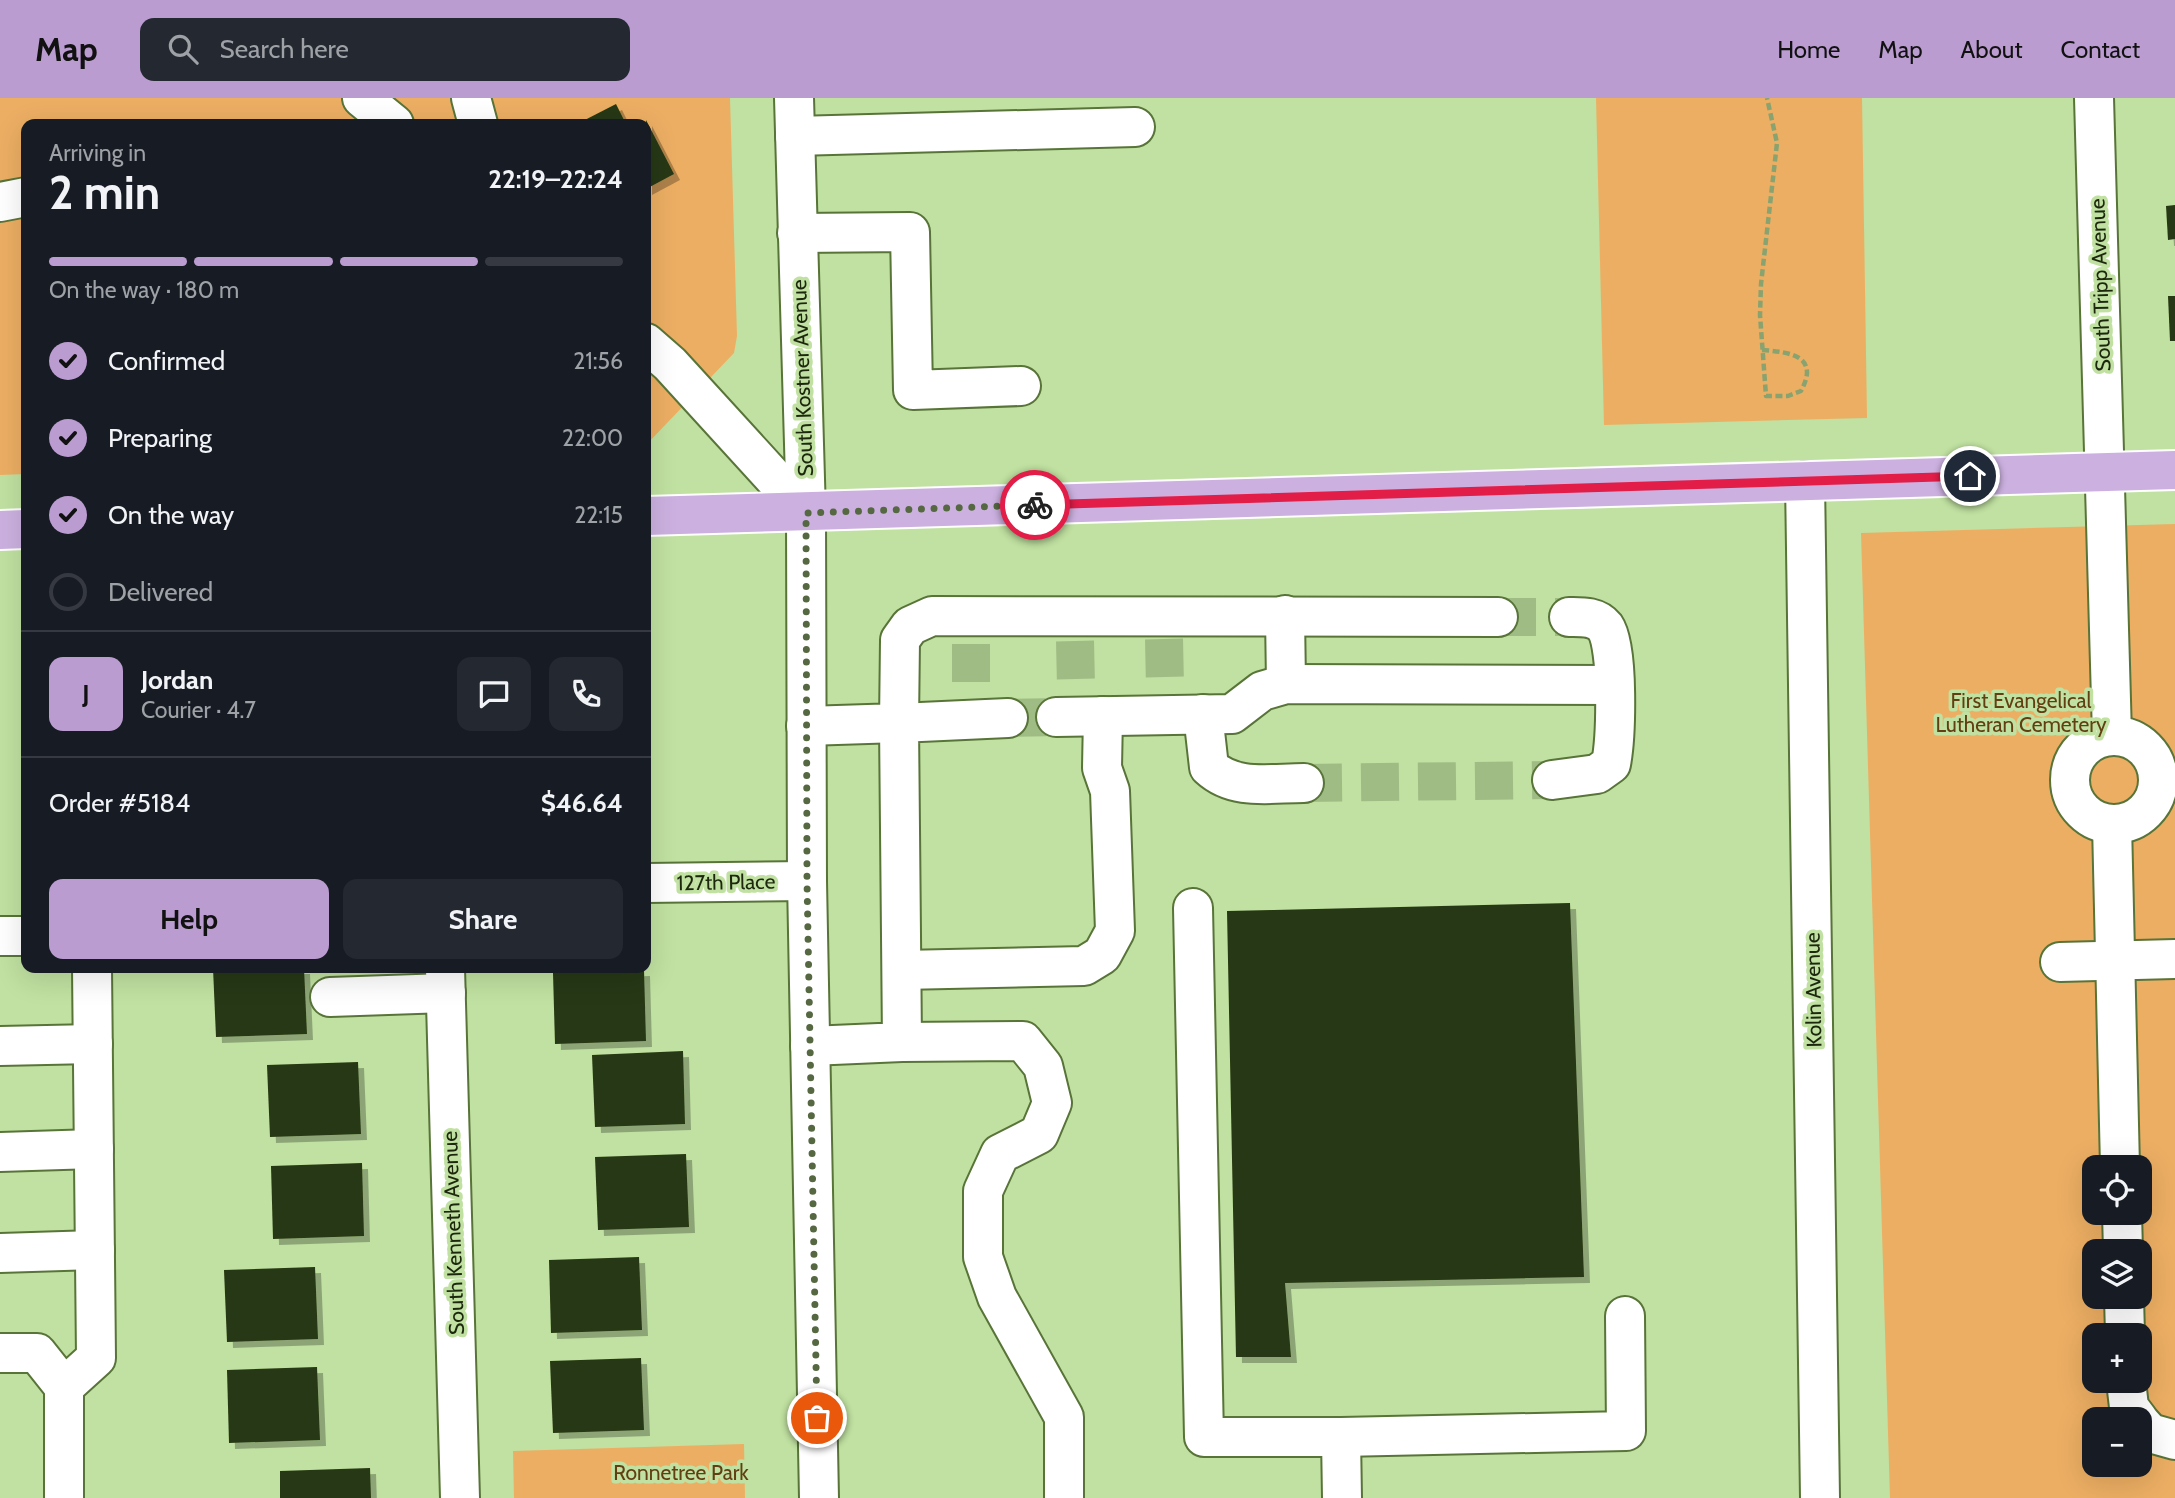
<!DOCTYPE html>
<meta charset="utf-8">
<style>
body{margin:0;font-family:Cabin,sans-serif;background:#242831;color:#f1f3f6;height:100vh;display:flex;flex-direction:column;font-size:26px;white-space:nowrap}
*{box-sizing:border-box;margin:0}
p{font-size:23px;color:#9ea1a6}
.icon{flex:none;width:38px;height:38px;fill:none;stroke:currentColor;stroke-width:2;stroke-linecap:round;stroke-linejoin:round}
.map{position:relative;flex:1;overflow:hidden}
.side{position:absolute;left:21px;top:21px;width:630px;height:854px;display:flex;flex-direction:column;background:#171b24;border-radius:14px;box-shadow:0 7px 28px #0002}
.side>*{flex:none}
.controls{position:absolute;left:2082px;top:1057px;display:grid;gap:14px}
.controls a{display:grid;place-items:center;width:70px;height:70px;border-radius:14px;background:#171b24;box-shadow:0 7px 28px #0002;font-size:35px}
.pin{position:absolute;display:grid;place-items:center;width:60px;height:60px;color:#fff;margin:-30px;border:4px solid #fff;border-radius:50%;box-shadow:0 2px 7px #0007}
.courier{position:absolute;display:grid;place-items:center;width:70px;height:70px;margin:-35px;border:5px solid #e11d48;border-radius:50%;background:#fff;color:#222;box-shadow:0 2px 9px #0007}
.overview em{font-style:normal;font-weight:800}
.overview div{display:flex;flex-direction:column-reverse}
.overview{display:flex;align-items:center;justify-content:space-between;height:119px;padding:0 28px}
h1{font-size:46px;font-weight:800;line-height:52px}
.bar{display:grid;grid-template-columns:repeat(4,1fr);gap:10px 7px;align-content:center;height:84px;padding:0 28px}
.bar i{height:9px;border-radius:5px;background:#363941}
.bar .selected{background:#bb9cd1}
.bar p{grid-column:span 4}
.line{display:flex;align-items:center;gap:18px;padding:0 28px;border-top:2px solid #363941}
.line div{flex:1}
.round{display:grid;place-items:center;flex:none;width:74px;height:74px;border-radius:14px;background:#242831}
ol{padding:0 28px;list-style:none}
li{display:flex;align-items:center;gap:21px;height:77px}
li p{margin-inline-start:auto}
li .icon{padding:7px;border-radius:50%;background:#bb9cd1;color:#111;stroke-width:4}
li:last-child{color:#9ea1a6}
li i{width:38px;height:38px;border:4px solid #363941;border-radius:50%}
.button{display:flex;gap:14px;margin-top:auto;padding:14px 28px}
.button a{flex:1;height:80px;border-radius:14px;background:#bb9cd1;color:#111;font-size:28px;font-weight:800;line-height:80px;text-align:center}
.button a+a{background:#242831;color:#f1f3f6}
header{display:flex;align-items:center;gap:42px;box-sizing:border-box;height:98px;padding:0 35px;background:#bb9cd1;color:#111}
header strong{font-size:33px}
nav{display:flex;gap:38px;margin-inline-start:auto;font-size:24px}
.search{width:490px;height:63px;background:#242831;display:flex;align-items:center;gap:18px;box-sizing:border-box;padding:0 24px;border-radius:14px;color:#9ea1a6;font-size:26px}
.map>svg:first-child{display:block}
.green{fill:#ecae63;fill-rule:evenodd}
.building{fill:#273812;filter:url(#shadow)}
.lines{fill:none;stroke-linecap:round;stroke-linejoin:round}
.minor-tunnel{stroke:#9fbc84;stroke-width:38;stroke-dasharray:38 19;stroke-linecap:butt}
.minor-casing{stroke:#587438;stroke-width:42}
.major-casing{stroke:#fff;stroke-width:42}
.path{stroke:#89a370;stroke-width:4.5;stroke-dasharray:7 3.5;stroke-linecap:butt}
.minor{stroke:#fff;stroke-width:38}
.major{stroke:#ccb1e0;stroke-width:38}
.done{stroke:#556841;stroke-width:7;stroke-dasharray:0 12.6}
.route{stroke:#e11d48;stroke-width:9}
.labels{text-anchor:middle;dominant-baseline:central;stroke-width:7;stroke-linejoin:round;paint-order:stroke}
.street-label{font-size:21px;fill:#1c270e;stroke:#c0e1a1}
.park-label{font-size:21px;fill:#613f12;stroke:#c0e1a1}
</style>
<header>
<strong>Map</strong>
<div class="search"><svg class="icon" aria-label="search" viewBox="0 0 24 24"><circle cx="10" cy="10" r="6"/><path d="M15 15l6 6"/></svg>Search here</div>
<nav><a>Home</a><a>Map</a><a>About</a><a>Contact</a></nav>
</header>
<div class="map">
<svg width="2175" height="1400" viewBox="0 0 2175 1400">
<defs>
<filter id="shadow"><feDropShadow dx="6" dy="6" stdDeviation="0" flood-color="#0004"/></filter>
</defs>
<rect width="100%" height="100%" fill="#c0e1a1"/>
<!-- green -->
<g class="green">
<path d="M 0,0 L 730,0 L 737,238 L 734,255 L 646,347 L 646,26 L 26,26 L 26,376 L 0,377 Z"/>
<path d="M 1596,0 L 1862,0 L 1867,320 L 1604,327 Z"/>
<path d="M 2175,426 L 2175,1400 L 1890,1400 L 1861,435 ZM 2095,1069 L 2140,1069 L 2140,1115 L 2095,1115 ZM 2095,1153 L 2140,1153 L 2140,1199 L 2095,1199 ZM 2095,1237 L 2140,1237 L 2140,1283 L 2095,1283 ZM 2095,1321 L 2140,1321 L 2140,1367 L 2095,1367 Z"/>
<path d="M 744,1346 L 745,1400 L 514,1400 L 513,1353 Z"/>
</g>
<!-- building -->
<g class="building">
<path d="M 616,6 L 626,26 L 577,26 Z"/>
<path d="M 646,22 L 674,76 L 646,91 Z"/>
<path d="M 2175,107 L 2175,141 L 2168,142 L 2166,108 Z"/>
<path d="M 2168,198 L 2175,198 L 2175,243 L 2170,243 Z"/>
<path d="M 1570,805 L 1584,1179 L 1285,1185 L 1291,1259 L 1236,1259 L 1227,813 Z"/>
<path d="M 213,870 L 304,870 L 307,936 L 216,939 Z"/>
<path d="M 644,872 L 646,943 L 555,946 L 553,875 Z"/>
<path d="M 683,953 L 685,1026 L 595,1029 L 592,957 Z"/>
<path d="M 358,964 L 361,1036 L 270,1039 L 267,967 Z"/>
<path d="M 686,1056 L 689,1129 L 598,1132 L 595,1059 Z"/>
<path d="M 362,1065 L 364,1138 L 273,1141 L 271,1068 Z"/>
<path d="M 639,1159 L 642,1232 L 551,1235 L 549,1162 Z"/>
<path d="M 315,1169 L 318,1241 L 227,1244 L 224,1172 Z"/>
<path d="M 641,1260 L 644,1332 L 553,1335 L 550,1263 Z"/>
<path d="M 317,1269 L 320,1342 L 229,1345 L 227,1272 Z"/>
<path d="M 370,1370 L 371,1400 L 280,1400 L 280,1373 Z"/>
</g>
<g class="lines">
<!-- minor-tunnel -->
<g class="minor-tunnel">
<path d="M 1498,519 L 1569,519"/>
<path d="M 1164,541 L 1165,588"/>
<path d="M 1075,543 L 1076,588"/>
<path d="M 971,546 L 971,592"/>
<path d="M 1008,620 L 1056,619"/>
<path d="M 1304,685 L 1552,682"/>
</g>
<!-- minor casing -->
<g class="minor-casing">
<g id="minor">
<path d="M 362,0 L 394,26"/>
<path d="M 471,0 L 478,26"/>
<path d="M 794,0 L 806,415 L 807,783 L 819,1400"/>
<path d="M 2094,0 L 2112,637"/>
<path d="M 795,38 L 1135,29"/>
<path d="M 0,104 L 26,99"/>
<path d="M 797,135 L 910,134 L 913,292 L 1021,288"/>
<path d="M 646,245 L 670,266 L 806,415"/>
<path d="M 1805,383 L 1820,1400"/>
<path d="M 1285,517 L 1286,586"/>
<path d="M 1203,616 L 1209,669 C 1235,693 1270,685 1304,685"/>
<path d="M 1056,619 L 1232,616 L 1262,593 L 1286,586 L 1613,587"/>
<path d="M 806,628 L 899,625 L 900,542 L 910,528 L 932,518 L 1498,519"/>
<circle cx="2114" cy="682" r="44"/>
<path d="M 1552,682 L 1597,676 L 1611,666 C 1616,640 1619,549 1605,529 C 1596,518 1582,519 1569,519"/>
<path d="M 2112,726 L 2120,1069"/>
<path d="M 646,785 L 807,783"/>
<path d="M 1193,810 L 1204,1339 L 1341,1339 L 1342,1400"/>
<path d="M 0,838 L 26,838"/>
<path d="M 2060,864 L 2175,861"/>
<path d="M 445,870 L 460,1400"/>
<path d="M 902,872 L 1084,868 L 1102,857 L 1115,833 L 1110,693 L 1102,670 L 1103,618"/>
<path d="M 330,899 L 446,895"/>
<path d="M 902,944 L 1023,943 L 1043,968 L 1052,1005 L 1039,1036 L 1000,1056 L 983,1093 L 983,1159 L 997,1199 L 1064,1319 L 1064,1400"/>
<path d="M 0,948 L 93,946"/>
<path d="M 810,948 L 902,944 L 899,625 L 1008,620"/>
<path d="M 0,1054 L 94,1051"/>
<path d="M 2122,1115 L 2123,1153"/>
<path d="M 0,1155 L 95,1152"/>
<path d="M 2124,1199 L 2125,1237"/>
<path d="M 0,1255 L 37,1255 L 64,1289 L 64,1400"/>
<path d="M 2126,1283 L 2129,1309 L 2138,1321"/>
<path d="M 64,1289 L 96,1260 L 92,870"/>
<path d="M 2140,1324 L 2150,1335 L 2175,1342"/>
<path d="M 1341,1339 L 1626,1333 L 1625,1218"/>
</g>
</g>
<!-- major casing -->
<g class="major-casing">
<g id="major">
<path d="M 646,418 L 2175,372"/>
<path d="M 0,432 L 26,431"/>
</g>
</g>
<!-- path -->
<path class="path" d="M 1762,252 C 1790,254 1820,258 1801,293 L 1788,298 L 1766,298 L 1760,217 L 1761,186 L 1777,45 L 1767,0"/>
<!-- minor -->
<use href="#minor" class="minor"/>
<!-- major -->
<use href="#major" class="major"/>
</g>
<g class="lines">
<!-- done -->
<path class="done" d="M 817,1320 L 807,783 L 806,415 L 1035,407"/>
<!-- route -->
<path class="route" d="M 1035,407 L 1970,378"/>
</g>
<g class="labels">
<!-- street labels -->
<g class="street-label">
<text transform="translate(2100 187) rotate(-92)">South Tripp Avenue</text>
<text transform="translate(802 280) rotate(-92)">South Kostner Avenue</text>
<text transform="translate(726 784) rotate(-1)">127th Place</text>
<text transform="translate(1813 892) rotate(-91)">Kolin Avenue</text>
<text transform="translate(453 1135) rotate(-92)">South Kenneth Avenue</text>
</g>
<!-- park labels -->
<g class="park-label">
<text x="2021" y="602">First Evangelical<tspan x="2021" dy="24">Lutheran Cemetery</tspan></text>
<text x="681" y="1374">Ronnetree Park</text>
</g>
</g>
</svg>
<div class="controls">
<a><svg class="icon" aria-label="locate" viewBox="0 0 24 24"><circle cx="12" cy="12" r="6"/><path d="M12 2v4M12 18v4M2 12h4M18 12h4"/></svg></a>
<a><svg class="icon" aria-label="layers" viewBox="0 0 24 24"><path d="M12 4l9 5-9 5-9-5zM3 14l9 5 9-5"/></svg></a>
<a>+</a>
<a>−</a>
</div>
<div class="pin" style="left:817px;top:1320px;background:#ea580c"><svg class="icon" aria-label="bag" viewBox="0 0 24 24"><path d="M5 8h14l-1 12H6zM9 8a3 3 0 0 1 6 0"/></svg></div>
<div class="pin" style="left:1970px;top:378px;background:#1f2937"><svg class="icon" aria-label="home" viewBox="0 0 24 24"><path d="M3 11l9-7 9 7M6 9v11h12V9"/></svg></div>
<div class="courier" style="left:1035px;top:407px"><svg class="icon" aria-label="bike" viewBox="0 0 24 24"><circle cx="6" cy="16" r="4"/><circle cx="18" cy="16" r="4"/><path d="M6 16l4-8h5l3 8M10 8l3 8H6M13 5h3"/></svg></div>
<section class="side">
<div class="overview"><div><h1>2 min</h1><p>Arriving in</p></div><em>22:19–22:24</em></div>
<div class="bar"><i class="selected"></i><i class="selected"></i><i class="selected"></i><i></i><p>On the way · 180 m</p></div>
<ol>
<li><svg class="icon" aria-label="check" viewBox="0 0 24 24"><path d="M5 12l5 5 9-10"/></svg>Confirmed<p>21:56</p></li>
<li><svg class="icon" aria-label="check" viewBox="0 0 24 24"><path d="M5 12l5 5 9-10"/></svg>Preparing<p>22:00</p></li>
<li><svg class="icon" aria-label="check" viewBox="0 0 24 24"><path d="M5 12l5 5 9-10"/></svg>On the way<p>22:15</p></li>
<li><i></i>Delivered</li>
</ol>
<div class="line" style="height:126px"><b class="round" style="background:#bb9cd1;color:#111">J</b><div><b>Jordan</b><p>Courier · 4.7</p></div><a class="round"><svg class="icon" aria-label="chat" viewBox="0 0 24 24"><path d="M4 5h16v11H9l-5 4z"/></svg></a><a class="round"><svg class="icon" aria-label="phone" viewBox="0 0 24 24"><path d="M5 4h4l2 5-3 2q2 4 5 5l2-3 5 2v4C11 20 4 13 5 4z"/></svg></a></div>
<div class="line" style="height:91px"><div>Order #5184</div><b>$46.64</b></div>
<div class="button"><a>Help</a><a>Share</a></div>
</section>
</div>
